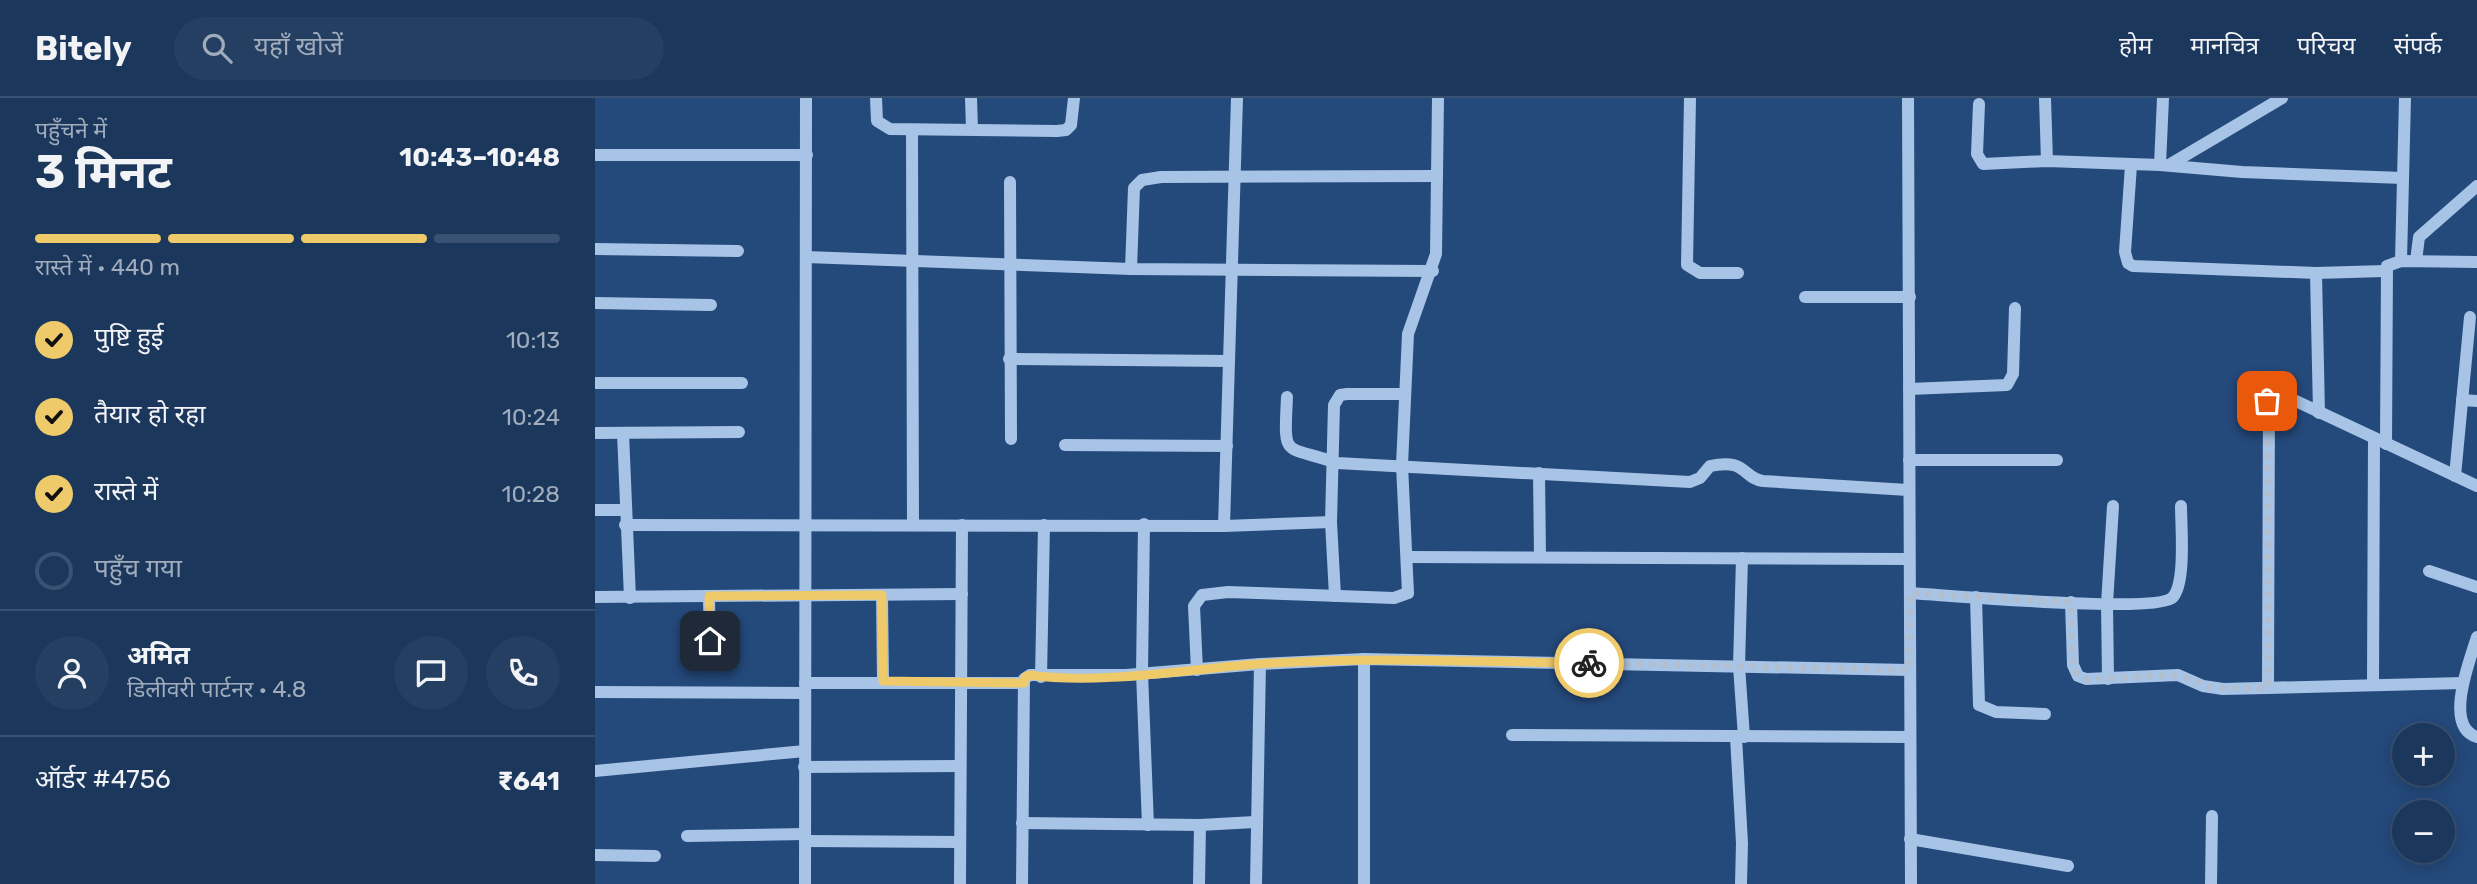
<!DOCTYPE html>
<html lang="hi">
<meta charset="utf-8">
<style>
body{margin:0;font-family:Rubik,"Noto Sans Devanagari",sans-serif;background:#243f62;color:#f1f3f6;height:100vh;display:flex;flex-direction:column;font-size:26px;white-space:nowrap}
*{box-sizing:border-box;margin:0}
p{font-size:23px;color:#a0acbb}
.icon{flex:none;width:38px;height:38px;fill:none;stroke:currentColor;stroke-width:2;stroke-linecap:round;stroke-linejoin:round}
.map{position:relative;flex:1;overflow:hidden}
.sheet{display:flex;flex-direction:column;background:#1b375c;width:595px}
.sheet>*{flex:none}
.fabs{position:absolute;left:1797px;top:625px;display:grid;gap:14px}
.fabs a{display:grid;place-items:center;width:63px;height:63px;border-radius:50%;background:#1b375c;box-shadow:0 4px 18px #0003,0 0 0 2px #395172;font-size:35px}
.pin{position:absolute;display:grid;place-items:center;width:60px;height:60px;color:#fff;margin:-30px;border-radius:14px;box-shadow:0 4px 10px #0006}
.courier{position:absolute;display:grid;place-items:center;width:70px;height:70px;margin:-35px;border:5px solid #efca6b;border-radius:50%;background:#fff;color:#222;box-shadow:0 2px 9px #0007}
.headline em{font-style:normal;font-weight:700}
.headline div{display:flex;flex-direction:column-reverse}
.headline{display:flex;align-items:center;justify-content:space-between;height:119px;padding:0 35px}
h1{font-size:46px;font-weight:700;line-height:52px}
.bar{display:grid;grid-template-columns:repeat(4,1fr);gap:10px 7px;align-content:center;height:84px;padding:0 35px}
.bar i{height:9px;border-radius:5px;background:#395172}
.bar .on{background:#efca6b}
.bar p{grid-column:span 4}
.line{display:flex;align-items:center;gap:18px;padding:0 35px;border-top:2px solid #395172}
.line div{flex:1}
.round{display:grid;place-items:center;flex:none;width:74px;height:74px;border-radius:37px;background:#243f62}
ol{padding:0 35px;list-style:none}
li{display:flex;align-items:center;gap:21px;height:77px}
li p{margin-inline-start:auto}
li .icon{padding:7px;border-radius:50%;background:#efca6b;color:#111;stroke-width:4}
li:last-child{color:#a0acbb}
li i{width:38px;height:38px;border:4px solid #395172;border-radius:50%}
header{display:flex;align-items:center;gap:42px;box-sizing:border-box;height:98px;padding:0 35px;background:#1b375c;border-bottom:2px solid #395172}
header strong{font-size:33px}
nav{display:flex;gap:38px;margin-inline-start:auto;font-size:24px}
.search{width:490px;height:63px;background:#243f62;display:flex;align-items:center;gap:18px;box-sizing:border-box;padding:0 24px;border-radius:38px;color:#a0acbb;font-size:26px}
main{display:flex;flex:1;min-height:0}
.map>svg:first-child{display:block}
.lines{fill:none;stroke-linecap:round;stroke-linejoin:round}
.minor{stroke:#a7c3e5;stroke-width:12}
.done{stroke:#b2bfd1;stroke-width:7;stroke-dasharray:0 12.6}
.route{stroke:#efca6b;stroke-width:9}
</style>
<header>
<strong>Bitely</strong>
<div class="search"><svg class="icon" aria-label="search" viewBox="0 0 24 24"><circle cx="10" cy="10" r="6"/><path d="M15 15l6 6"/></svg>यहाँ खोजें</div>
<nav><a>होम</a><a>मानचित्र</a><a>परिचय</a><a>संपर्क</a></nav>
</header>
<main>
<section class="sheet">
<div class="headline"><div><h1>3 मिनट</h1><p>पहुँचने में</p></div><em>10:43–10:48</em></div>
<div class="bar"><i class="on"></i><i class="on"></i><i class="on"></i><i></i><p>रास्ते में · 440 m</p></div>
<ol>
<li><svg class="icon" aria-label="check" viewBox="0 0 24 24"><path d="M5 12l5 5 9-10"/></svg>पुष्टि हुई<p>10:13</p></li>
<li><svg class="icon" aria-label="check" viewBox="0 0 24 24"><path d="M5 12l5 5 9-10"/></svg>तैयार हो रहा<p>10:24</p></li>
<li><svg class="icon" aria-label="check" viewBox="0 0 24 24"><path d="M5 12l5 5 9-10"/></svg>रास्ते में<p>10:28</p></li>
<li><i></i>पहुँच गया</li>
</ol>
<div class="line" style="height:126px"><a class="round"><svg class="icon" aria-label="person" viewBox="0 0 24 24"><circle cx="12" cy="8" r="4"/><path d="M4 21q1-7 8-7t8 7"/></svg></a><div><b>अमित</b><p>डिलीवरी पार्टनर · 4.8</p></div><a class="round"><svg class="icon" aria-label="chat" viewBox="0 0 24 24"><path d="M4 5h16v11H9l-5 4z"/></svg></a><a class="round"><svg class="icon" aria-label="phone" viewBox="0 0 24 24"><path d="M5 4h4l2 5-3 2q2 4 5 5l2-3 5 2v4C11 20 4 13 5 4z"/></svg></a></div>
<div class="line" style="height:91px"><div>ऑर्डर #4756</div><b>₹641</b></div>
</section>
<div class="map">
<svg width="1882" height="786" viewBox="0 0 1882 786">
<rect width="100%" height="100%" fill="#24497b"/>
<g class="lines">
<!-- minor -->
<g class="minor">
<path d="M 281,0 L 282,23 L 295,31 L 462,33 L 471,32 L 476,27 L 479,0"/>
<path d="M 376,0 L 377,31"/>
<path d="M 1095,0 L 1092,167 L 1105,175 L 1143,175"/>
<path d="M 1313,0 L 1316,786"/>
<path d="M 1450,0 L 1452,63"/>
<path d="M 1384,6 L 1382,56 L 1388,66 L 1452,63 L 1565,67 L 1647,74 L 1808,80"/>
<path d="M 317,32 L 318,427"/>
<path d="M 0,57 L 212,57"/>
<path d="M 1536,67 L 1530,154 L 1533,165 L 1538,168 L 1721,175 L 1790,173"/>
<path d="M 1565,67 L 1568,0"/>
<path d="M 1574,67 L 1687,0"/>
<path d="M 415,84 L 416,341"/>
<path d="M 0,151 L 143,153"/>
<path d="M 211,159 L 536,171 L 838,173"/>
<path d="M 1806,163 L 1810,0"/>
<path d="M 1821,163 L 1824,139 L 1882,88"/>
<path d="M 536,171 L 539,90 L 547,82 L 566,79 L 842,78"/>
<path d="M 1721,175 L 1724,315"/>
<path d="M 1210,199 L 1315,199"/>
<path d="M 0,205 L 116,207"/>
<path d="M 414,261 L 633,263"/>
<path d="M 0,285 L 147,285"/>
<path d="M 1314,291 L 1412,287 L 1418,276 L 1420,210"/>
<path d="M 692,299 C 689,363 688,346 742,365 L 1095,384 L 1105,380 L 1115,368 C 1152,360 1147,380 1168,383 L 1313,392"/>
<path d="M 1867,302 L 1882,303"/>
<path d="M 0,335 L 144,334"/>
<path d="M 28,335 L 35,500"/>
<path d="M 1791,346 L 1792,168 L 1806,163 L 1882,164"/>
<path d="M 470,347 L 632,348"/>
<path d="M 1314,362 L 1462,362"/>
<path d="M 944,375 L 945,458"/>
<path d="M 1860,378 L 1875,219"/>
<path d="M 0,412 L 29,412"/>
<path d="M 549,426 L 547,575 L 553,727"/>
<path d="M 30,427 L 629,428 L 736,424"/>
<path d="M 629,428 L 642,0"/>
<path d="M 812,459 L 1314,461"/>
<path d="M 1147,460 L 1144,568 L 1149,639"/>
<path d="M 1834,473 L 1882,489"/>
<path d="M 1315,495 C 1350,497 1563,516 1578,499 C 1591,484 1586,429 1586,408"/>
<path d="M 287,497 L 288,583"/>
<path d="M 114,498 L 115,565"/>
<path d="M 740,498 L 736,424 L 739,307 L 745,297 L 752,296 L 810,296"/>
<path d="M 0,499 L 367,496"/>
<path d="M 1381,499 L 1384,607 L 1401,614 L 1450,616"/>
<path d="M 1476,504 L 1478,567 L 1483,578 L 1491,581 L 1583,577 L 1608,588 L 1628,591 L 1868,585"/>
<path d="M 1882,539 C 1875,562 1848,629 1882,639"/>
<path d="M 602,572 L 599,508 L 607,497 L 633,494 L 799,500 L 813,495 L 807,367 L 813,236 L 841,156 L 843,0"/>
<path d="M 446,579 L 449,427"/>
<path d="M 1513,581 L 1512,506 L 1518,408"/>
<path d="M 210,585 L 429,585"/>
<path d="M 1778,585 L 1779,340"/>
<path d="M 1673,590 L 1674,298 L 1686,296 L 1882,388"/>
<path d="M 0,594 L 210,595"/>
<path d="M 917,637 L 1313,639"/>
<path d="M 1141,639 L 1147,745 L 1146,786"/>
<path d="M 209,669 L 364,668"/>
<path d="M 0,673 L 210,653"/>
<path d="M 427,725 L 605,727 L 660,724"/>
<path d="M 92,738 L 210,736"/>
<path d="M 1315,741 L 1473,768"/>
<path d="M 210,743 L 365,744"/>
<path d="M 0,757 L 60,758"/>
<path d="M 210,786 L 211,0"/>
<path d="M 365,786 L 367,427"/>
<path d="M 427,786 L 429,581 L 435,577 L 531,577 L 665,566 L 769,561 L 1314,572"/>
<path d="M 604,786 L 605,727"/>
<path d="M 661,786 L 665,566"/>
<path d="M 769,786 L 769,561"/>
<path d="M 1616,786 L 1617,718"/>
</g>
</g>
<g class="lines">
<!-- done -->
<path class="done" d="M 994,565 L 1314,572 L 1315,495 L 1476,504 L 1478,567 L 1483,578 L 1491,581 L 1583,577 L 1619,590 L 1673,590 L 1672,303"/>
<!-- route -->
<path class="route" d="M 115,543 L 114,498 L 287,497 L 288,583 L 429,585 L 430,579 L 435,577 C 503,587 594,571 663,566 C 773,558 884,564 994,565"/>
</g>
</svg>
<div class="fabs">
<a>+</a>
<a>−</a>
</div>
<div class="pin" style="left:1672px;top:303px;background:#ea580c"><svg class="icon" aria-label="bag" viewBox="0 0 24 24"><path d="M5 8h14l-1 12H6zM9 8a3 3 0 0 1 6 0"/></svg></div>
<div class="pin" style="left:115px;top:543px;background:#1f2937"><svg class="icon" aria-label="home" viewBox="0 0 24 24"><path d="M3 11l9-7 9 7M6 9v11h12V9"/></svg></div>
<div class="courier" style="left:994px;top:565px"><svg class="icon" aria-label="bike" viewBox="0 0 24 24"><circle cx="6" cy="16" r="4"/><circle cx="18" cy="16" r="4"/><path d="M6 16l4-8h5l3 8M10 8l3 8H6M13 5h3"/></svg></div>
</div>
</main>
